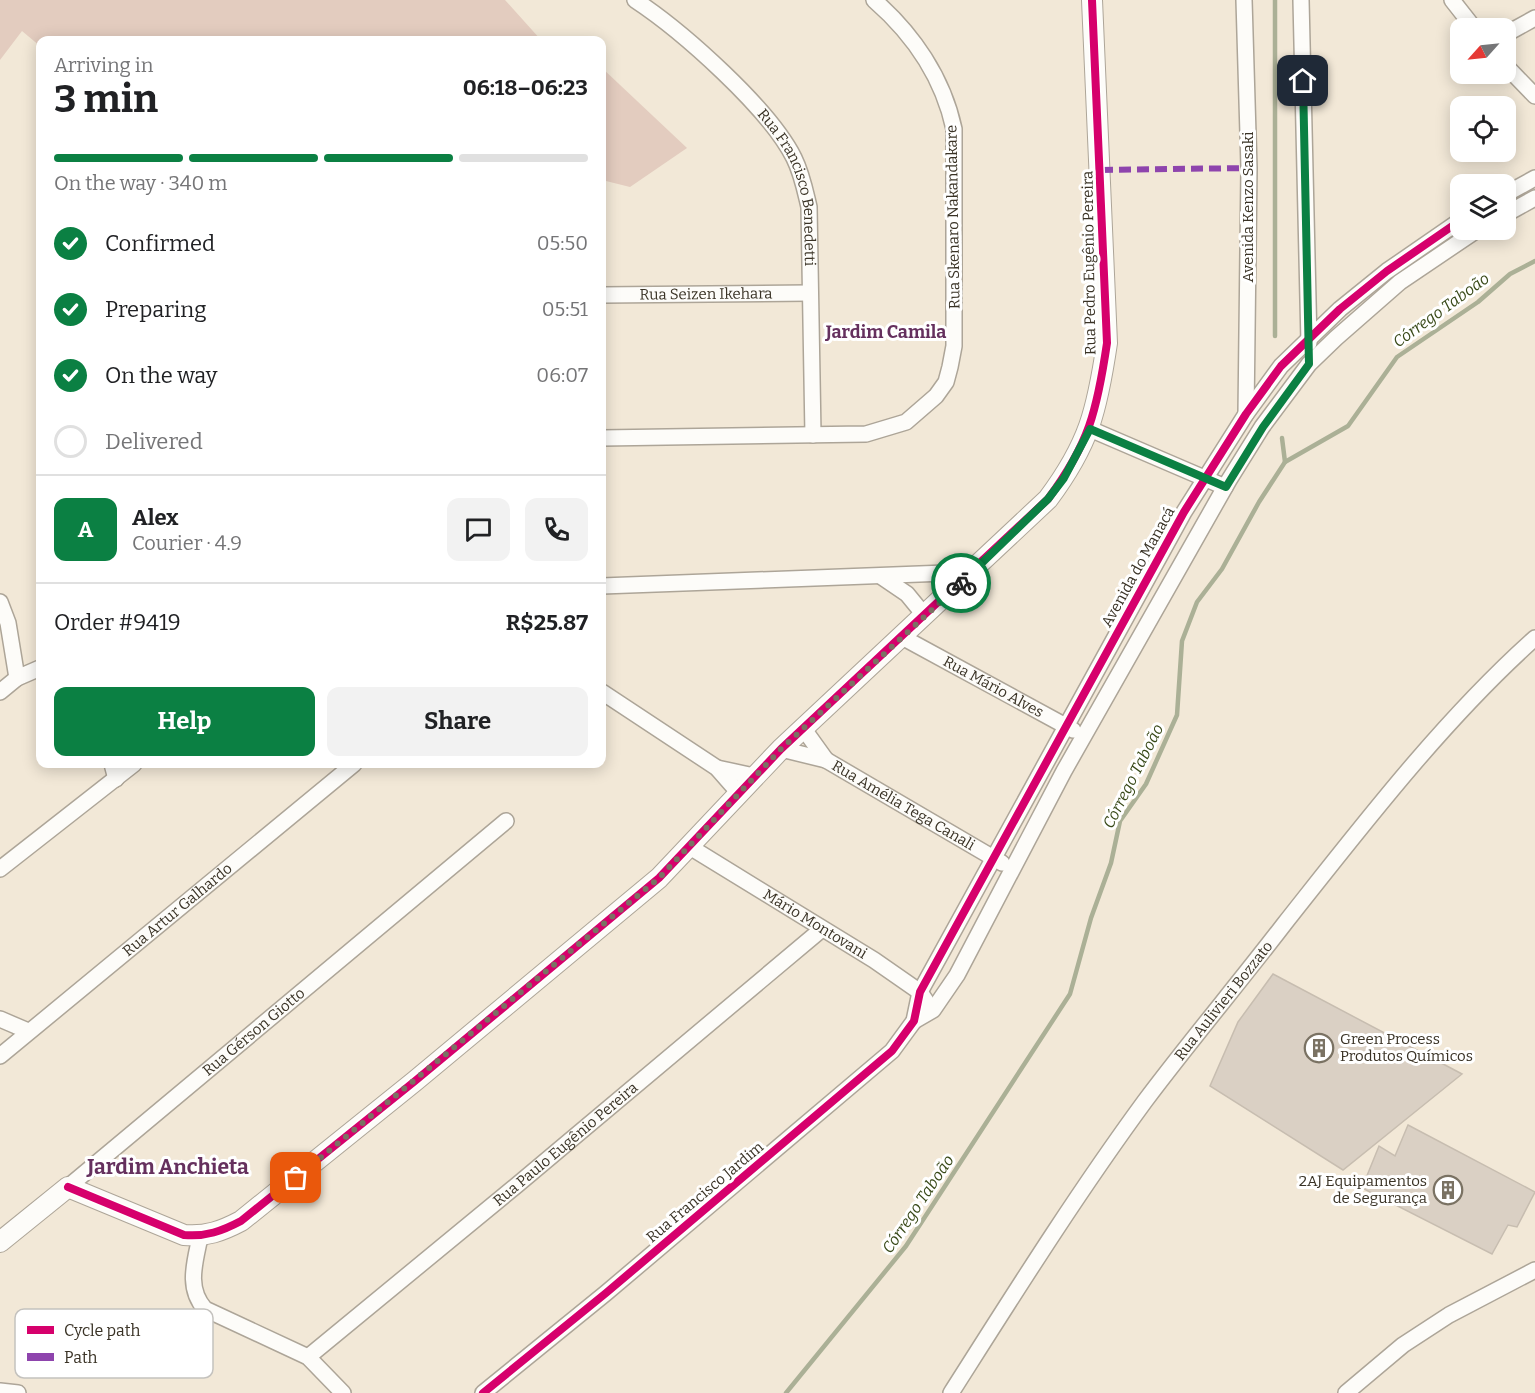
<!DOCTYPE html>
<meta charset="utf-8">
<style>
body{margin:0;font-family:Bitter,serif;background:#f2f2f2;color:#202124;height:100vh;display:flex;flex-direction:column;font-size:22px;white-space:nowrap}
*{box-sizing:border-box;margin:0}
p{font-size:20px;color:#757577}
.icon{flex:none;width:33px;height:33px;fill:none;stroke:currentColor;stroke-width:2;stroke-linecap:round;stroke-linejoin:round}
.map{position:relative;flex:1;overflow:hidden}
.drawer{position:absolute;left:36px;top:36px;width:570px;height:732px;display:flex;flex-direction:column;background:#fff;border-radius:12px;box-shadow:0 3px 15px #0003}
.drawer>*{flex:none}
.needle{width:39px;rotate:243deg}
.buttons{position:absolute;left:1450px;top:18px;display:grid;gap:12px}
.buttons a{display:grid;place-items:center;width:66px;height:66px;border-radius:12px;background:#fff;box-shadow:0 3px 15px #0003;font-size:30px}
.pin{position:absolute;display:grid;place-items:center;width:51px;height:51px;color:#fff;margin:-26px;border-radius:12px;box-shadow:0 3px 9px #0006}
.courier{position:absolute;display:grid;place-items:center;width:60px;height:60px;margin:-30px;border:4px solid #0b8043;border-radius:50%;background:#fff;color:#222;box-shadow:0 2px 8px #0007}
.head em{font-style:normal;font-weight:700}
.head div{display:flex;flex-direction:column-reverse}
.head{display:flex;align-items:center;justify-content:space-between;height:102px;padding:0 18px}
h1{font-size:39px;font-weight:700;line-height:45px}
.bar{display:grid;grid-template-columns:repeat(4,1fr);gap:9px 6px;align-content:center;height:72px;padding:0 18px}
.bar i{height:8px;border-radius:4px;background:#e0e0e0}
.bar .active{background:#0b8043}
.bar p{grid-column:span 4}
.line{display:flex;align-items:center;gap:15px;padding:0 18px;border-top:2px solid #e0e0e0}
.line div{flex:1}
.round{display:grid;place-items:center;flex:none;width:63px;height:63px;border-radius:12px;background:#f2f2f2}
ol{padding:0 18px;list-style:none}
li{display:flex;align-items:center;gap:18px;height:66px}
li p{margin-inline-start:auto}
li .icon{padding:6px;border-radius:50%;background:#0b8043;color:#fff;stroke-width:4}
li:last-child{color:#757577}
li i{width:33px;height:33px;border:3px solid #e0e0e0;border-radius:50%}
.button{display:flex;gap:12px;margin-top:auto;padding:12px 18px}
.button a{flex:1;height:69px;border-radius:12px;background:#0b8043;color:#fff;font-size:24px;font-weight:700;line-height:69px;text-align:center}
.button a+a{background:#f2f2f2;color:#202124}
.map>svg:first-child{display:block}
.green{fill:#e3ccbf}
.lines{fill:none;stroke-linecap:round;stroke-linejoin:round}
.stream{stroke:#abb096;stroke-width:4.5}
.building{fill:#dad0c4;stroke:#c7bdb0;stroke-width:1.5}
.minor-casing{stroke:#ada598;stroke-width:18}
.tertiary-casing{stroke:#ada598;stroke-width:22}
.minor{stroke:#fdfcf9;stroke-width:15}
.tertiary{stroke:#fdfcf9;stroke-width:20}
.quiet{stroke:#8e44ad;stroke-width:6;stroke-dasharray:12 6;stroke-linecap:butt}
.cycleway-casing{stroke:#fff;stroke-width:11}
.cycleway{stroke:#d6006c;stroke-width:8}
.done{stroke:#7a7263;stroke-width:6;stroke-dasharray:0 10.8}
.route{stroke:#0b8043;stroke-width:8}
.labels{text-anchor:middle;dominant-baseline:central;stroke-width:6;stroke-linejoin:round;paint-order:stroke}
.street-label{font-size:15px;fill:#393225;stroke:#fff}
.poi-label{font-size:15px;fill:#393225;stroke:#fff;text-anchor:start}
.water-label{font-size:16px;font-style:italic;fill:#384918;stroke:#fff}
.quarter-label{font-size:18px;font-weight:bold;fill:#65305e;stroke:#fff}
.district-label{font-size:21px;font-weight:bold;fill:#65305e;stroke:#fff}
.key{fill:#fff;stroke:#c4c2be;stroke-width:1.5}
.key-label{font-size:16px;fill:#393225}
</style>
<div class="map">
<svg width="1535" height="1393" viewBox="0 0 1535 1393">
<rect width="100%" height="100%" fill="#f2e8d7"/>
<!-- green -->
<g class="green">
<path d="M 0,0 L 505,0 L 541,40 L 40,40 L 40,46 L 22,31 L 0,60 Z"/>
<path d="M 602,68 L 687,148 L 630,187 L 602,180 Z"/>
</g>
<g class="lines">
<!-- stream -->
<g class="stream">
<path d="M 1275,0 L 1275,336"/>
<path d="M 1282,438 L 1285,462"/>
<path d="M 786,1393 L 906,1246 L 1070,994 L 1091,918 L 1111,863 L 1120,821 L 1146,784 L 1177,715 L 1182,641 L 1197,602 L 1222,569 L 1259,502 L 1285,462 L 1348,426 L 1397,357 L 1478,302 L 1510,274 L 1535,261"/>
</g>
</g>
<!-- building -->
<g class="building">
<path d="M 1273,974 L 1462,1074 L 1343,1170 L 1210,1086 L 1238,1022 Z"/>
<path d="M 1408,1125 L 1535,1192 L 1517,1227 L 1508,1225 L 1492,1254 L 1362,1188 L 1379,1146 L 1395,1156 Z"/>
</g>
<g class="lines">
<!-- minor casing -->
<g class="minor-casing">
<g id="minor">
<path id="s1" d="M 635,0 C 682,31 769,108 794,158 C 802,174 805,190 809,207 L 813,435"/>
<path d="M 1244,0 L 1249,168 L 1246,414"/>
<path d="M 1301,0 L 1309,343"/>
<path d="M 1452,0 L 1474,28"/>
<path d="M 1506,34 L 1535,18"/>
<path d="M 1506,66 L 1535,96"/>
<path d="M 1506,194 L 1535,178"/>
<path d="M 1506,214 L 1535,198"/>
<path id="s2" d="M 602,295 L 809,293"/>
<path d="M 1090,429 L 1225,487"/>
<path d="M 602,438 L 866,434 L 906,422 L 936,396 L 946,382 L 950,367 L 954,346 L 954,129 C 943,78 913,34 874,0"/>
<path d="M 882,577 L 907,594 L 925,616"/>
<path d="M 602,586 L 972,572"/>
<path d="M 0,602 L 8,623 L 17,678"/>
<path id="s3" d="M 902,637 L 1073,730"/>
<path d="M 0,692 L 17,678 L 40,668"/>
<path d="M 602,692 L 717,768 L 738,792"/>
<path d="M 803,728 L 826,760"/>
<path id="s4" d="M 781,749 L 826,760 L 1002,863"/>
<path d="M 112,764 L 116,779"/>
<path d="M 717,768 L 754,776"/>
<path id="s5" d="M 690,847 L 874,960 L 920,992 L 926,1001"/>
<path d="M 0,869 L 134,764"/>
<path d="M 0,1019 L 28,1031"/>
<path d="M 914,1021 L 933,1010 L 957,975 L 1064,771 L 1229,480 L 1262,427 L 1309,364 L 1336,338 L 1400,282 L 1477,230"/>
<path id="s6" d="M 0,1056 L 354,764"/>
<path id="s7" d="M 68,1187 L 506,821"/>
<path d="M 200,1237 C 195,1262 186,1288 205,1309 L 308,1357 L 343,1393"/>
<path id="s8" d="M 308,1357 L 517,1185 L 822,929"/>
<path d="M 0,1391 L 18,1393"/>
<path d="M 483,1393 L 606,1293 L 892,1051 L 914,1021 L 920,992 L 1184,512 L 1246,414 L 1281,366 L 1340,309 L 1387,271 L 1461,220"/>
<path id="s9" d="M 951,1393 C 1014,1294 1076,1195 1145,1101 C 1190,1041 1239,983 1285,923 C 1361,827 1443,720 1535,638"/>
<path d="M 1346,1393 L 1403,1345 L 1449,1315 L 1535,1270"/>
</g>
</g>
<!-- tertiary casing -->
<g class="tertiary-casing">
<path id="tertiary" d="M 0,1242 L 68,1187 L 184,1235 C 206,1237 222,1231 241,1221 L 415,1081 L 659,878 L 781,749 L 1048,499 C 1089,444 1097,411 1107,343 L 1092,0"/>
</g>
<!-- minor -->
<use href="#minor" class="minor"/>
<!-- tertiary -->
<use href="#tertiary" class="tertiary"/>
<!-- quiet -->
<path class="quiet" d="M 1101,170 L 1249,168"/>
<!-- cycleway casing -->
<g class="cycleway-casing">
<g id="cycleway">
<path d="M 68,1187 L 184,1235 C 206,1237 222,1231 241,1221 L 415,1081 L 659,878 L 781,749 L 1048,499 C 1089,444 1097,411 1107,343 L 1092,0"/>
<path d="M 483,1393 L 606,1293 L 892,1051 L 914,1021 L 920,992 L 1184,512 L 1246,414 L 1281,366 L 1340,309 L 1387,271 L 1461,220"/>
</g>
</g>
<!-- cycleway -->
<use href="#cycleway" class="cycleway"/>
</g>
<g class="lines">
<!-- done -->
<path class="done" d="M 296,1178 L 659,878 L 781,749 L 961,583"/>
<!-- route -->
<path class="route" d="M 961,583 L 1048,499 L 1064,478 L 1090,429 L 1226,487 L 1263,427 L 1309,364 L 1303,81"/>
</g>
<!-- icons -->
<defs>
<g id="building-ring" transform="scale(1.5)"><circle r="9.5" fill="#fff" stroke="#7a7263" stroke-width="1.5"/><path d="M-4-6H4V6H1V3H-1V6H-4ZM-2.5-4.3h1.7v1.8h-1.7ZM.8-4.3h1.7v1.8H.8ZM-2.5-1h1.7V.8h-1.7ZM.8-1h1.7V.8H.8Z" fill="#7a7263"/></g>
</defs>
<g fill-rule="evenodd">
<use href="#building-ring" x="1319" y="1048"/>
<use href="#building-ring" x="1448" y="1190"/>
</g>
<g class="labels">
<!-- street labels -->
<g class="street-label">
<text stroke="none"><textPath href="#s1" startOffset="252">Rua Francisco Benedetti</textPath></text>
<text transform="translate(1248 207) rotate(-90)">Avenida Kenzo Sasaki</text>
<text transform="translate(953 217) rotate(-91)">Rua Skenaro Nakandakare</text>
<text transform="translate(1089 263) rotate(-91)">Rua Pedro Eugênio Pereira</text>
<text stroke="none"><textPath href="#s2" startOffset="104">Rua Seizen Ikehara</textPath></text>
<text transform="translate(1138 567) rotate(-61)">Avenida do Manacá</text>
<text stroke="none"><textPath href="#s3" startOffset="104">Rua Mário Alves</textPath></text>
<text stroke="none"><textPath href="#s4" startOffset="136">Rua Amélia Tega Canali</textPath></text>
<text stroke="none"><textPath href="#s6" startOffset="230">Rua Artur Galhardo</textPath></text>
<text stroke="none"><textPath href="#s5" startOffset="147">Mário Montovani</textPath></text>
<text stroke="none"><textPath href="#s9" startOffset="478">Rua Aulivieri Bozzato</textPath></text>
<text stroke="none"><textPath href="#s7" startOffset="242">Rua Gérson Giotto</textPath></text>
<text stroke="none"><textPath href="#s8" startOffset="334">Rua Paulo Eugênio Pereira</textPath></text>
<text transform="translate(705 1192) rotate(-40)">Rua Francisco Jardim</text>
</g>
<!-- poi labels -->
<g class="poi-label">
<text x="1340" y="1039">Green Process<tspan x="1340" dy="17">Produtos Químicos</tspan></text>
<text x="1427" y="1181" text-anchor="end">2AJ Equipamentos<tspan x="1427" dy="17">de Segurança</tspan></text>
</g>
<!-- water labels -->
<g class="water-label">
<text transform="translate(1441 310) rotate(-36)">Córrego Taboão</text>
<text transform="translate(1133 776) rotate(-63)">Córrego Taboão</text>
<text transform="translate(918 1204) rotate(-56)">Córrego Taboão</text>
</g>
<!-- quarter labels -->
<g class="quarter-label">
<text x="886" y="332">Jardim Camila</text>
</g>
<!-- district labels -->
<g class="district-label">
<text x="168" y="1167">Jardim Anchieta</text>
</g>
</g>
<!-- legend -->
<rect x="15" y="1309" width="198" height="69" rx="9" class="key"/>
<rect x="27" y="1326" width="27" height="8" fill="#d6006c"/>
<rect x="27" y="1353" width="27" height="8" fill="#8e44ad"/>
<g class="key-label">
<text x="64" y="1336">Cycle path</text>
<text x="64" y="1363">Path</text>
</g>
</svg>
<div class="buttons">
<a><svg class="needle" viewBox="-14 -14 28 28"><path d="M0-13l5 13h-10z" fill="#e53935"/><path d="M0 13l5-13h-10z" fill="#757577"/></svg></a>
<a><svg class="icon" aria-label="locate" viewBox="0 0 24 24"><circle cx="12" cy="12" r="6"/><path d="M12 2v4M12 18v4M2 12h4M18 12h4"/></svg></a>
<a><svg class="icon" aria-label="layers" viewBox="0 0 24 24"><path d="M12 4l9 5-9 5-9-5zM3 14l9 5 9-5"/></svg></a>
</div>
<div class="pin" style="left:296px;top:1178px;background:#ea580c"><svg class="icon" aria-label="bag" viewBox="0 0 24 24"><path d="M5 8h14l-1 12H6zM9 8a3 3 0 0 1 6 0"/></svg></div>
<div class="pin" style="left:1303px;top:81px;background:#1f2937"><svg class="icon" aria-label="home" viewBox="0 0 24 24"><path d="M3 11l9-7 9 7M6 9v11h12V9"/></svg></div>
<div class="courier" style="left:961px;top:583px"><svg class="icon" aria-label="bike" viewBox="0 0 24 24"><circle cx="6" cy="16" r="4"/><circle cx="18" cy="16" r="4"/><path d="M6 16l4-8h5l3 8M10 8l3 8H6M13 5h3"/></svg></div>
<section class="drawer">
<div class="head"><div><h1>3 min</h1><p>Arriving in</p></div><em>06:18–06:23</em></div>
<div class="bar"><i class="active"></i><i class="active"></i><i class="active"></i><i></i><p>On the way · 340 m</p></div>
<ol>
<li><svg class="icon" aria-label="check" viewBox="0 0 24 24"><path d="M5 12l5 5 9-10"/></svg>Confirmed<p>05:50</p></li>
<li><svg class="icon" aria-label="check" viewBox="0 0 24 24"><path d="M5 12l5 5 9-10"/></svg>Preparing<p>05:51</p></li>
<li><svg class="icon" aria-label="check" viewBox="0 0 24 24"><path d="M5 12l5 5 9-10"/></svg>On the way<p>06:07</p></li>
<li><i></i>Delivered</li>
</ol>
<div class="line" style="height:108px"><b class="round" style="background:#0b8043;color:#fff">A</b><div><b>Alex</b><p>Courier · 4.9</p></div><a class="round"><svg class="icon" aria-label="chat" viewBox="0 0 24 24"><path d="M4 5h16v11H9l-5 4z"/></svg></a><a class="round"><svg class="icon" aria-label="phone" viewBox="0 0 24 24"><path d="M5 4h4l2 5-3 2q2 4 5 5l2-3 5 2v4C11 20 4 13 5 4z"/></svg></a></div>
<div class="line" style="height:78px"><div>Order #9419</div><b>R$25.87</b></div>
<div class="button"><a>Help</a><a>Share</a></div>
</section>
</div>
